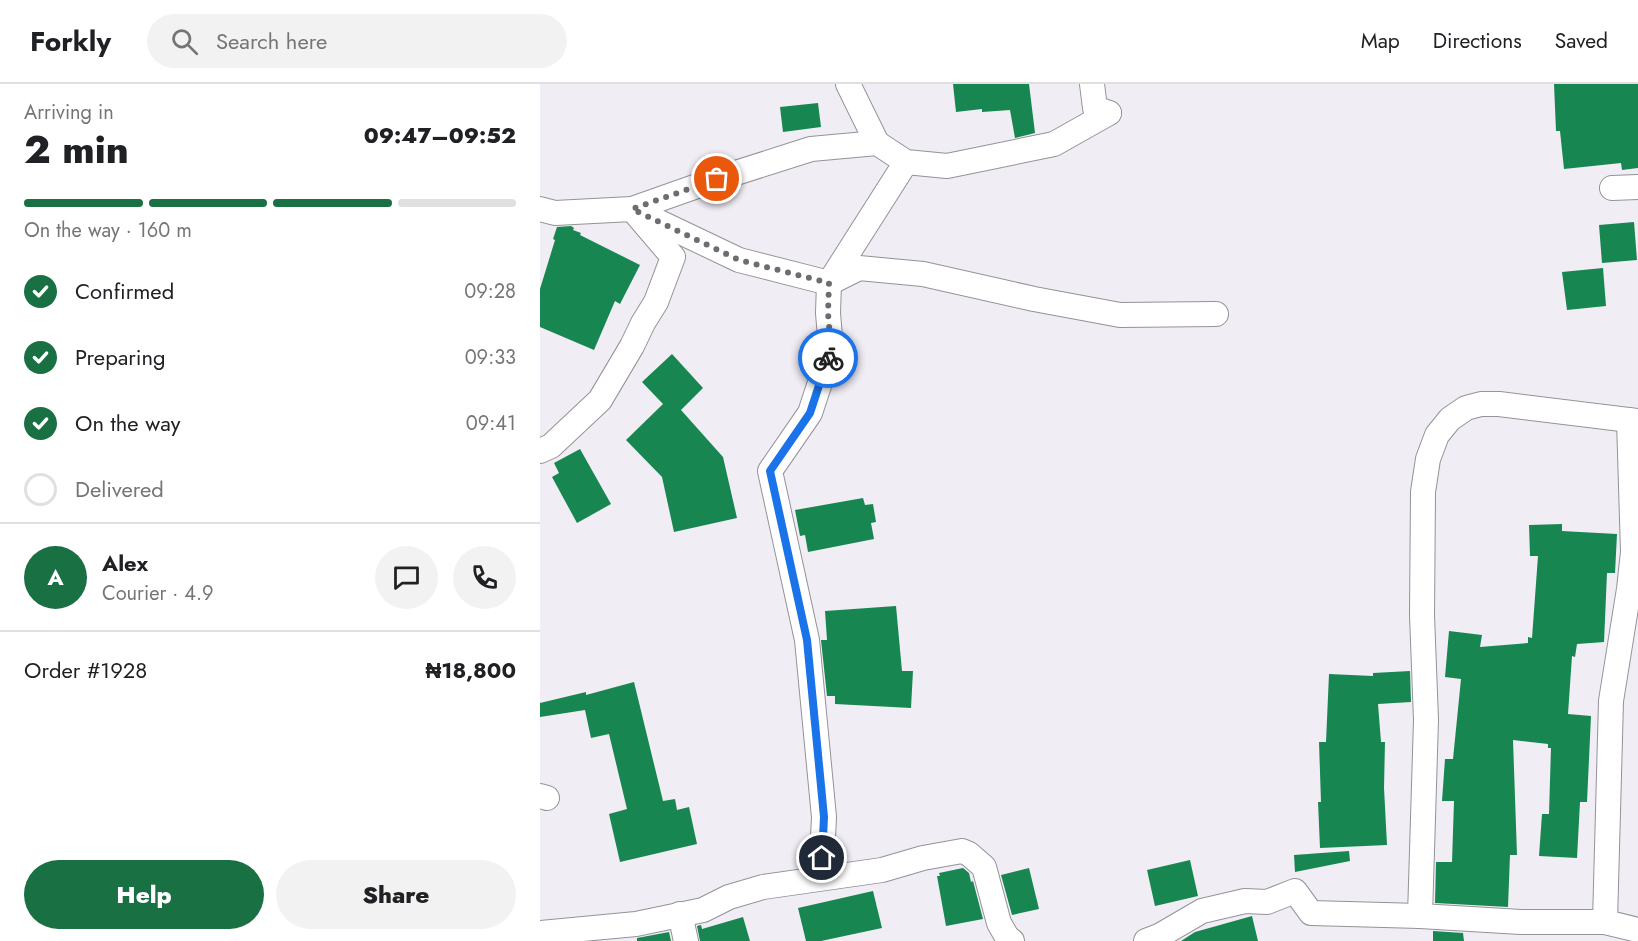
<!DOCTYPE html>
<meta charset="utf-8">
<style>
body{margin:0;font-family:Jost,sans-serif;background:#f2f2f2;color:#202124;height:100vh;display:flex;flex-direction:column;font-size:22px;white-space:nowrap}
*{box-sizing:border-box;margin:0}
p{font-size:20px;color:#757577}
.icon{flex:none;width:33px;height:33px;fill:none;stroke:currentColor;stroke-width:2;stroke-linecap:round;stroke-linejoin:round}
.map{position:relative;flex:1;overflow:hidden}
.panel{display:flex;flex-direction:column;background:#fff;width:540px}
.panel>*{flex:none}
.pin{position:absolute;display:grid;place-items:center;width:51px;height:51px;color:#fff;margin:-26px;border:3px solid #fff;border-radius:50%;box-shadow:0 2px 6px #0007}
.courier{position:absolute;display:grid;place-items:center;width:60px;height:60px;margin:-30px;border:4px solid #1a73e8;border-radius:50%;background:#fff;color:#222;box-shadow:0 2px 8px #0007}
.headline em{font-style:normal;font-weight:800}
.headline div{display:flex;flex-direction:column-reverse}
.headline{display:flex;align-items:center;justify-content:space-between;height:102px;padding:0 24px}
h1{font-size:39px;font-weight:800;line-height:45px}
.bar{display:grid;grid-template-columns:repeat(4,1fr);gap:9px 6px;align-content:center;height:72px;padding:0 24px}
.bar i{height:8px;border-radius:4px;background:#e0e0e0}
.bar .selected{background:#187043}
.bar p{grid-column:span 4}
.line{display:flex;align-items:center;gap:15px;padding:0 24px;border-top:2px solid #e0e0e0}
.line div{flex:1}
.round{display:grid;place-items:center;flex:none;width:63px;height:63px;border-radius:32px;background:#f2f2f2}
ol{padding:0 24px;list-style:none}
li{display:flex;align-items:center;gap:18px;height:66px}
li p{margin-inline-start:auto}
li .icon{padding:6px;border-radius:50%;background:#187043;color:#fff;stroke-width:4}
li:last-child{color:#757577}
li i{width:33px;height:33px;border:3px solid #e0e0e0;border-radius:50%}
.button{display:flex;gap:12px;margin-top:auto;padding:12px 24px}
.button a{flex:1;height:69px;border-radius:36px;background:#187043;color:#fff;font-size:24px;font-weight:800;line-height:69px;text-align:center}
.button a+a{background:#f2f2f2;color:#202124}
header{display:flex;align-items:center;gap:36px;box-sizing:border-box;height:84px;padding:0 30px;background:#fff;border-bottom:2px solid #e0e0e0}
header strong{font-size:28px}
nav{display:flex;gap:33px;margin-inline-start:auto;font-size:21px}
.search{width:420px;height:54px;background:#f2f2f2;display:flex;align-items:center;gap:15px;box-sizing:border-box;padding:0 21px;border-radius:33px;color:#757577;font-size:22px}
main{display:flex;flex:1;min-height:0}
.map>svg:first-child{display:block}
.building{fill:#188650}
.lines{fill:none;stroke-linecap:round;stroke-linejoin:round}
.minor-casing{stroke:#949299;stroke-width:26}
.minor{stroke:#fff;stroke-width:24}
.done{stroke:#6e6c71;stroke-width:6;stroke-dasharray:0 10.8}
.route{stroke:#1a73e8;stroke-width:8}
</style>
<header>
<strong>Forkly</strong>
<div class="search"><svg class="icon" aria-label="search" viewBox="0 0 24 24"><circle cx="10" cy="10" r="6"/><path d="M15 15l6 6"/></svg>Search here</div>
<nav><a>Map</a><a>Directions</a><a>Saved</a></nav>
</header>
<main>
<section class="panel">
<div class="headline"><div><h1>2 min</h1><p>Arriving in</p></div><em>09:47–09:52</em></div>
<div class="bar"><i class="selected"></i><i class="selected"></i><i class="selected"></i><i></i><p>On the way · 160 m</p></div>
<ol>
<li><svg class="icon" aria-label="check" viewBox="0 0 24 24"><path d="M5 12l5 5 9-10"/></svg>Confirmed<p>09:28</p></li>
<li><svg class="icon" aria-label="check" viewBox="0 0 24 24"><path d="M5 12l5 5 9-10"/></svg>Preparing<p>09:33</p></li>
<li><svg class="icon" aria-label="check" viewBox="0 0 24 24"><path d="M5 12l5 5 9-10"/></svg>On the way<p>09:41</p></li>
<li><i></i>Delivered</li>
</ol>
<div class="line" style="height:108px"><b class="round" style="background:#187043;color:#fff">A</b><div><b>Alex</b><p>Courier · 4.9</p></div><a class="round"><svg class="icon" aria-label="chat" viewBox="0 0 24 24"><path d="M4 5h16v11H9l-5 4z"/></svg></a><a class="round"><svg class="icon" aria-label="phone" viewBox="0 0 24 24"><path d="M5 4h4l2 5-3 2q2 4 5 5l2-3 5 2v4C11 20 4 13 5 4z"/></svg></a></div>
<div class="line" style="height:78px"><div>Order #1928</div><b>₦18,800</b></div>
<div class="button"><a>Help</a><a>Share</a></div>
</section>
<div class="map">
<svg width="1098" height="857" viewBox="0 0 1098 857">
<rect width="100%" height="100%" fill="#f0edf5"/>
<!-- building -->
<g class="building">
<path d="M 413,0 L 489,0 L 495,49 L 475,54 L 470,26 L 442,28 L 442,25 L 416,28 Z"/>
<path d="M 1014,0 L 1098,0 L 1098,84 L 1082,86 L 1081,79 L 1024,85 L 1020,47 L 1016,47 Z"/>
<path d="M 278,19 L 281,43 L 243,48 L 240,23 Z"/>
<path d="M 1094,138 L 1097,176 L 1062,179 L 1059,141 Z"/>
<path d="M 31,142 L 34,144 L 33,146 L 41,149 L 40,151 L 100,181 L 80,220 L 75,217 L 54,266 L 0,243 L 0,205 L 15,156 L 13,155 L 17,143 Z"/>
<path d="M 1063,184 L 1066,222 L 1027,226 L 1022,188 Z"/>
<path d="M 132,270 L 163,304 L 141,326 L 183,373 L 197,434 L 134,448 L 122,393 L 86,356 L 123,320 L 102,298 Z"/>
<path d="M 40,365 L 71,420 L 37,439 L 12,393 L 19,389 L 14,379 Z"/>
<path d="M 323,414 L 325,421 L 333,420 L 336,438 L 331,439 L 334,455 L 268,468 L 265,451 L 260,452 L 255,426 Z"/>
<path d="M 1022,440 L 1022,447 L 1077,450 L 1075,489 L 1067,489 L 1064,558 L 1037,560 L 1035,573 L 1032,572 L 1028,630 L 1051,632 L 1047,718 L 1040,718 L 1037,774 L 999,772 L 1002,730 L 1009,730 L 1011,664 L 1008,664 L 1008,660 L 973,656 L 977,771 L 970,771 L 968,823 L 895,819 L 896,778 L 912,778 L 914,717 L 902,717 L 905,675 L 913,675 L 921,595 L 905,593 L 909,547 L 942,551 L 940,563 L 988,559 L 988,553 L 992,554 L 998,472 L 990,472 L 989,441 Z"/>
<path d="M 356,522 L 362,587 L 373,587 L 371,624 L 295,620 L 295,612 L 287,612 L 281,556 L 287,556 L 285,527 Z"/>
<path d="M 870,587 L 871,618 L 838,620 L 841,658 L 845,658 L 844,704 L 847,761 L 780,764 L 778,718 L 781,718 L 779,658 L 786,658 L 789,590 L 833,592 L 833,589 Z"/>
<path d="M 94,598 L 123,717 L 135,715 L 137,726 L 149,723 L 157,760 L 80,778 L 69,730 L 87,725 L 69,650 L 51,654 L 45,626 L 0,633 L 0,619 L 46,608 L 46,611 Z"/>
<path d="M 809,767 L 810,777 L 755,788 L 754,771 Z"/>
<path d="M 650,776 L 658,812 L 615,822 L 607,786 Z"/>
<path d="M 423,784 L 429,789 L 431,798 L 433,797 L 443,835 L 406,842 L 397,792 L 400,792 L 399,789 Z"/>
<path d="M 489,784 L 499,825 L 472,831 L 461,791 Z"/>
<path d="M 333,807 L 342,844 L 281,857 L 266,857 L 258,824 Z"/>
<path d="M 712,832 L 718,857 L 641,857 L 655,848 Z"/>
<path d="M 203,833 L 210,857 L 160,857 L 157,842 L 161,841 L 162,845 Z"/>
<path d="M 893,847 L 923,849 L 924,857 L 893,857 Z"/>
<path d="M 129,848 L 131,857 L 97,857 L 97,854 Z"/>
</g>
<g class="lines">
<!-- minor casing -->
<g class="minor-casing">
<g id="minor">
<path d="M 308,0 L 337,59 L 366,78 L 407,82 L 514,60 L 569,29"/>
<path d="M 552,0 L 555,24 L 569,29"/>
<path d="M 337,59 L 271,65 L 177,95 L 92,125 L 199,176 L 289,199 L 319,184 L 383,190 L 494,215 L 580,231 L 676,230"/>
<path d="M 1072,104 L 1098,103"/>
<path d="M 0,125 L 15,129 L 92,125 L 133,173 L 116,218 L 103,239 L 92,262 L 60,316 L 11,362 L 0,367"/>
<path d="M 0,712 L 7,714"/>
<path d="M 281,794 L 284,733 L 267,556 L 230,387 L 270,329 L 291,265 L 288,229 L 289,199 L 366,78"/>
<path d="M 140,830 L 146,857"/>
<path d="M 880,832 L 886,636 L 882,531 L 883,408 L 888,375 L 897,351 L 910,335 L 926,324 L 941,320 L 959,320 L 1098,337"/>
<path d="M 1065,838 L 1071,617 L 1089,505 L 1093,468 L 1089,336"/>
<path d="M 0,849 L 96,840 L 163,826 L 189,813 L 223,803 L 342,786 L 383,774 L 422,767 L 429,770 L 444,783 L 459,839 L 467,853 L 472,857"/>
<path d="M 606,857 L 619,852 L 662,827 L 705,817 L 727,818 L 755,807 L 771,829 L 880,832 L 981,838 L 1065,838 L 1098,846"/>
</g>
</g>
<!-- minor -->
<use href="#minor" class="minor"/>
</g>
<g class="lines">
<!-- done -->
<path class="done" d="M 177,95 L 92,125 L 199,176 L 289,199 L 288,229 L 291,265 L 288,274"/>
<!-- route -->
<path class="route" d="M 282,774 L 284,733 L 267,556 L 230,387 L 270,329 L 288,274"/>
</g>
</svg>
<div class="pin" style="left:177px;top:95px;background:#ea580c"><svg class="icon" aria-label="bag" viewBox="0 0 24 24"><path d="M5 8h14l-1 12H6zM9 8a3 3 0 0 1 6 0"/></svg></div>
<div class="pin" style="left:282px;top:774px;background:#1f2937"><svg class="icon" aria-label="home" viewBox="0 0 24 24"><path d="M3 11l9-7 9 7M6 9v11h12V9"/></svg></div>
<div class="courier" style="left:288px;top:274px"><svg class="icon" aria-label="bike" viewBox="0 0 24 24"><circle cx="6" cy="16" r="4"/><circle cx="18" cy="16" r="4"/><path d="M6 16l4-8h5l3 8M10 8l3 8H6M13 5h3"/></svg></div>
</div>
</main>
